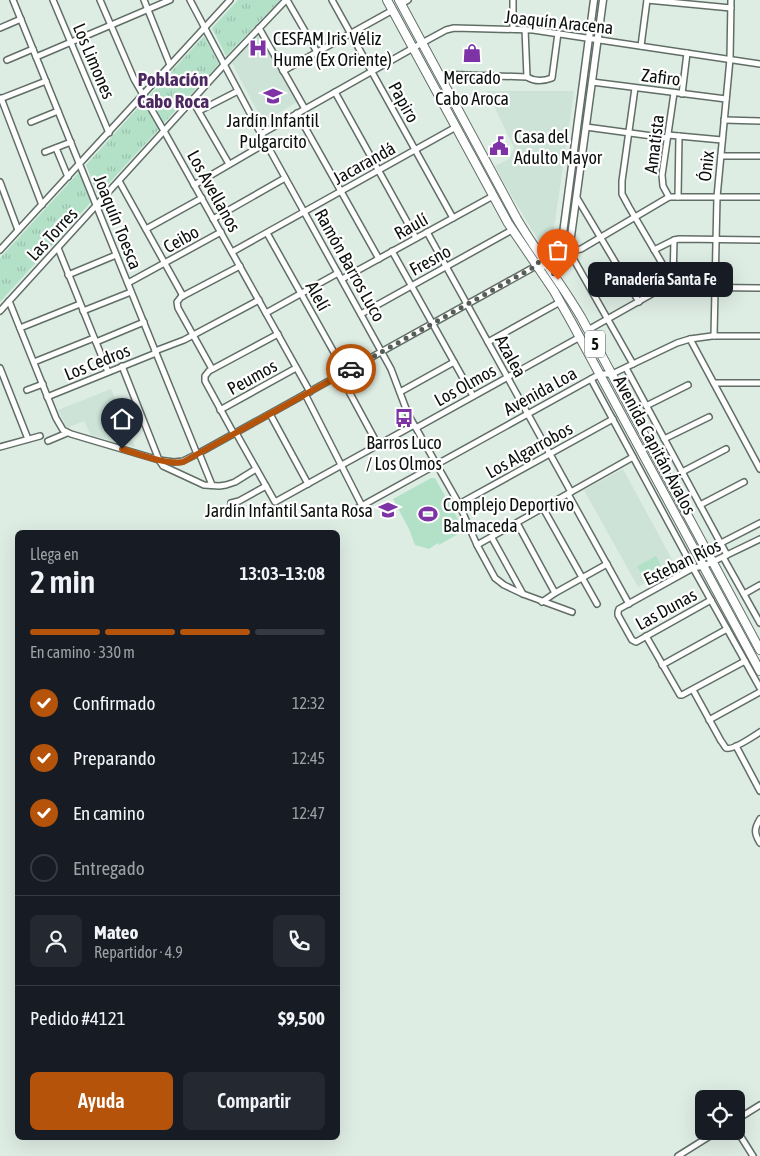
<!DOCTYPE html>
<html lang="es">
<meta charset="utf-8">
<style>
body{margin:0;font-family:"Asap Condensed",sans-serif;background:#242831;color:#f1f3f6;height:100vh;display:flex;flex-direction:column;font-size:19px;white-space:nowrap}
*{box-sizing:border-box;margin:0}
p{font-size:16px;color:#9ea1a6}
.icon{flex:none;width:28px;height:28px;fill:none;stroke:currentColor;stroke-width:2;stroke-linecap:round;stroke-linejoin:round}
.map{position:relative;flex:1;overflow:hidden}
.details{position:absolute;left:15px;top:530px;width:325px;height:610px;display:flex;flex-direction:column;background:#171b24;border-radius:8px;box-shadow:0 5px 20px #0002}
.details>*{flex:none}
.buttons{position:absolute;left:695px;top:1090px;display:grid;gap:10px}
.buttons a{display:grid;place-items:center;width:50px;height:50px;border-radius:8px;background:#171b24;box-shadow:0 5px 20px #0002;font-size:25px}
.pin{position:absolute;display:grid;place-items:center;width:42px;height:42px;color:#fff;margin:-51px -21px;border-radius:50% 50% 50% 0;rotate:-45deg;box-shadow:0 0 5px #0007}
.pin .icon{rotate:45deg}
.courier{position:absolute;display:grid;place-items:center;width:50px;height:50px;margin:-25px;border:4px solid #b45309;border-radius:50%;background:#fff;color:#222;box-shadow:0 1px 6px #0007}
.bubble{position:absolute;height:35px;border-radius:8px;background:#171b24;box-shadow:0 5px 20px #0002;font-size:16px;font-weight:600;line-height:35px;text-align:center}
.summary em{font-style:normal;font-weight:600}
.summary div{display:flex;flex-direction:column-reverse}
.summary{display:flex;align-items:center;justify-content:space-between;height:85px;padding:0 15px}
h1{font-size:32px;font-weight:600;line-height:38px}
.bar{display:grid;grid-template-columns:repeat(4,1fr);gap:8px 5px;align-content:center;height:60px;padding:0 15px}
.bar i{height:6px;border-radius:4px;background:#363941}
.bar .active{background:#b45309}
.bar p{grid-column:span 4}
.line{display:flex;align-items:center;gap:12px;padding:0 15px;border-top:1px solid #363941}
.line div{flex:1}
.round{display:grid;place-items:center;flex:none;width:52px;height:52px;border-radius:8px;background:#242831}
ol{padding:0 15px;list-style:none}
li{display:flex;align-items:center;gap:15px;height:55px}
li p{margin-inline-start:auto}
li .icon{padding:5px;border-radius:50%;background:#b45309;color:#fff;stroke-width:4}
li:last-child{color:#9ea1a6}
li i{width:28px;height:28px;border:2px solid #363941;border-radius:50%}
.button{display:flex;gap:10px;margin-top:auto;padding:10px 15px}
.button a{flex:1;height:58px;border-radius:8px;background:#b45309;color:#fff;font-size:20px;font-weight:600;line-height:58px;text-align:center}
.button a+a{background:#242831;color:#f1f3f6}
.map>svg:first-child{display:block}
.built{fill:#cde3d7}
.green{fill:#b3e1c8}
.park{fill:url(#park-tufts)}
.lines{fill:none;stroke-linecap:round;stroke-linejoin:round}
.minor-casing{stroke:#616e66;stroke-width:8}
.major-casing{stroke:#616e66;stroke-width:9}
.highway-casing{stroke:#616e66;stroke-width:10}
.minor{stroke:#fff;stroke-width:5}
.major{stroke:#fff;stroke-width:6}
.highway{stroke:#fff;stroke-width:8}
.done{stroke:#555d58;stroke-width:5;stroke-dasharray:0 9}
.route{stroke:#b45309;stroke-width:6}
.labels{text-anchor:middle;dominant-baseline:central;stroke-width:4.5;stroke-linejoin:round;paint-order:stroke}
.shield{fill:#fff;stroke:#545856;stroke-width:1}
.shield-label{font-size:16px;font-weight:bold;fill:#0b100d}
.street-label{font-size:18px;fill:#0b100d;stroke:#fff}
.poi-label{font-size:18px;fill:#0b100d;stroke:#fff;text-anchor:start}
.neighbourhood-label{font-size:19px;font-weight:bold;fill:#4b2860;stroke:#fff}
</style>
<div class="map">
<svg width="760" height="1156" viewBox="0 0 760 1156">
<defs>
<pattern id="park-tufts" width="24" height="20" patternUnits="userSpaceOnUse" patternTransform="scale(1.25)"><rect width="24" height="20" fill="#b3e1c8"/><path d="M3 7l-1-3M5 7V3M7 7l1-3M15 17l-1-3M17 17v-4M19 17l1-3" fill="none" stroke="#99c0ab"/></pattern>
</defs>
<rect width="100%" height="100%" fill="#deede4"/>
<!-- built -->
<g class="built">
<path d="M 261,32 L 299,101 L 263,122 L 232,63 Z"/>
<path d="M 487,91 L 574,91 L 552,242 L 543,248 L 504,183 L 495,166 L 509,159 L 514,148 Z"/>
<path d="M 111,389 L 135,447 L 91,435 L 84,421 L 67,428 L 58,410 Z"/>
<path d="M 623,469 L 675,565 L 638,587 L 584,490 Z"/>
</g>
<!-- green -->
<g class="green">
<path d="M 431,478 L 435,478 L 464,530 L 459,532 L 458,534 L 439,545 L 438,543 L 429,549 L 415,545 L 409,529 L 393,499 Z"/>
<path d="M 656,556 L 661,565 L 642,575 L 637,566 Z"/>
</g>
<!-- park -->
<g class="park">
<path d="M 238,0 L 280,0 L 226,56 L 212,28 Z"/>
<path d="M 204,36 L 219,64 L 164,123 L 149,96 Z"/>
<path d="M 144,101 L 160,128 L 98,195 L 86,165 Z"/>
<path d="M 80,171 L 92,201 L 0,302 L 0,258 Z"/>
</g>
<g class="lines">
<!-- minor casing -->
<g class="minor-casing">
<g id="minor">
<path d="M 13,0 L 197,454"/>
<path d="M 53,0 L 109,133"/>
<path d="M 100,0 L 134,79 L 164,131 L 310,392"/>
<path d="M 144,0 L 170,65"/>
<path d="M 190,0 L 261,134 L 391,369 L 408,414 L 459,504 L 477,545 L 495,578 L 504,585 L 523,594 L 572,612"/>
<path d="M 287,0 L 317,52"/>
<path d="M 332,0 L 453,218"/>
<path d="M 513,0 L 513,29"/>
<path d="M 647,0 L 731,8"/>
<path d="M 401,4 L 408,0"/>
<path d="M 0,28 L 21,19"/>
<path d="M 259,28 L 305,109"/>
<path d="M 525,29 L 527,77"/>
<path d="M 641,46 L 647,0"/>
<path d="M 36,57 L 170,0"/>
<path d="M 7,60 L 33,49"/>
<path d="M 283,71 L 393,10"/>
<path d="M 439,74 L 527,77 C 535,82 544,81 552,78 L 558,33"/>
<path d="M 592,82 L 726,99"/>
<path d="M 635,88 L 622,181 L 622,194 L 629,207 L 673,282"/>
<path d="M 335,92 L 416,238"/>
<path d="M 682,94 L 687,53"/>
<path d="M 1,98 L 42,205"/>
<path d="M 0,99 L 46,81"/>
<path d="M 192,100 L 229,164"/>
<path d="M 199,111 L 238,91"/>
<path d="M 297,113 L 379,259"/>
<path d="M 724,120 L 760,121"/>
<path d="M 31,122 L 58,111"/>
<path d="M 586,127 L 667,138"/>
<path d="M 261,134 L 422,43 L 446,30 L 454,28 L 533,30 L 760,64"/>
<path d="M 668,135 L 722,140"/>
<path d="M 56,148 L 68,177"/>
<path d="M 45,152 L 71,142"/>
<path d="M 721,156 L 760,156"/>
<path d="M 119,181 L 183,296"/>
<path d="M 0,182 L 18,230"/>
<path d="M 194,185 L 266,143"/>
<path d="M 669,197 L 663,186 L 662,175 L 674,93"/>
<path d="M 678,197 L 679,136"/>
<path d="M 577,198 L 639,302"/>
<path d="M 213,219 L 285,178"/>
<path d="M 146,229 L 202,198"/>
<path d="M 427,232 L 571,492"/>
<path d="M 267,233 L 345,372"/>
<path d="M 561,243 L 569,251 L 576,250 L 581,249 L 669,197 L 760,197"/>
<path d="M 58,248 L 108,372"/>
<path d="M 0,250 L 230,0"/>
<path d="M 654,250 L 674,240 L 679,239 L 760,240"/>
<path d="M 392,251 L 473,396"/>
<path d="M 569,251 L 633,364"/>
<path d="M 232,252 L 456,127"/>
<path d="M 68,275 L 116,255"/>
<path d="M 342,279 L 493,196"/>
<path d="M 673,281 L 674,240"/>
<path d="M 128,283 L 221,232"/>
<path d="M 9,301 L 56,418 L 63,430 L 71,434 L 159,460 L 174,462 L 183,461 L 199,453 L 536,266"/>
<path d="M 0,311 L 224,65 L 286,0"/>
<path d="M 83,311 L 131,292"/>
<path d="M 266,313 L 338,273"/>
<path d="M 361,314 L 512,230"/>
<path d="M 20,328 L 80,304"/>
<path d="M 588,330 L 657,291 L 669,287 L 760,288"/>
<path d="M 714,336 L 717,197 L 730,59 L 731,0"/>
<path d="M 690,339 L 760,469"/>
<path d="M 96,342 L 144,322"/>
<path d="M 488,342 L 560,302"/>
<path d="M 155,351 L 184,340 L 259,300"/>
<path d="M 34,362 L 94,338"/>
<path d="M 122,366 L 159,460 L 163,466 L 204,485 L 219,486 L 226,485 L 235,482 L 256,469"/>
<path d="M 0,368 L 28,439"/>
<path d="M 626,368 L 727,555"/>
<path d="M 212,369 L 178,308 L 177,302 L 181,297 L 240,266"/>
<path d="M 340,375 L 378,445"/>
<path d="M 591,379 L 693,568 L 760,688"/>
<path d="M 714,383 L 760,383"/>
<path d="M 27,390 L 43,384"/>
<path d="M 400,392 L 454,362"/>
<path d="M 305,394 L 362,506"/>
<path d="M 47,397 L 156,353"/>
<path d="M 646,406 L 688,385"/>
<path d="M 220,410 L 296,368"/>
<path d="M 270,414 L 308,484"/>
<path d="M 416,428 L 580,337"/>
<path d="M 236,433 L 275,502 L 414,425"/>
<path d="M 234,434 L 205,381 L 205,376 L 209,371 L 278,334"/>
<path d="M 664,439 L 709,417"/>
<path d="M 48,441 L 67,433"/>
<path d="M 0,447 L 40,436"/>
<path d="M 199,453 L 212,485"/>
<path d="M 682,472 L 726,449"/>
<path d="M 568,494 L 629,604"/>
<path d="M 231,503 L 239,501 L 266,486"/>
<path d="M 459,504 L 613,419"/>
<path d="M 700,505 L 744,482"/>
<path d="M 543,508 L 597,604"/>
<path d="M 347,514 L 600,374 L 612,374 L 677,343 L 690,339 L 712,336 L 760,336"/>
<path d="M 517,523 L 555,593"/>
<path d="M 492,538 L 523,594"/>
<path d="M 721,543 L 760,523"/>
<path d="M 477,545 L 633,457"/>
<path d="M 723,557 L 760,623"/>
<path d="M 744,594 L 760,585"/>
<path d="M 711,600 L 636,642 L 632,640 L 618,615 L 618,612 L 619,609 L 693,568 L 704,566 L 760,539"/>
<path d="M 542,602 L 555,593 L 607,564"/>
<path d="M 646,636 L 680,695 L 682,695 L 745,661"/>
<path d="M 662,665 L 727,629"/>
<path d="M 693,690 L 721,741 C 723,743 724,746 726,748 C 732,751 754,736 760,732"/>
<path d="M 709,720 L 760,692"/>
<path d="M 736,746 L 760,791"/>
<path d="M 760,819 C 754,829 754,833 760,843"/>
<path d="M 736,1120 L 760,1105"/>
<path d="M 736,1129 L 753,1156"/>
<path d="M 678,1156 L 718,1131"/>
</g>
</g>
<!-- major casing -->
<g class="major-casing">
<g id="major">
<path d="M 540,261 C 546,252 558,251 562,241 L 594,0"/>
<path d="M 536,266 L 548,266 L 569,251 L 603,0"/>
</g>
</g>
<!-- highway casing -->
<g class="highway-casing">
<g id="highway">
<path d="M 387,0 L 508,223 L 554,291 L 572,323 L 760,671"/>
<path d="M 399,0 L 517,219 C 537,253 561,283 581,317 L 760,650"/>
</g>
</g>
<!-- minor -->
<use href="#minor" class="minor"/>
<!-- major -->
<use href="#major" class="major"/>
<!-- highway -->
<use href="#highway" class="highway"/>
</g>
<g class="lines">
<!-- done -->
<path class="done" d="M 351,369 L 536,266 L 542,257 L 558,280"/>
<!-- route -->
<path class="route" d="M 122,449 C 139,454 166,465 183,462 L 351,369"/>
</g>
<!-- icons -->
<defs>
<g id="hospital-bare" transform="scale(1.5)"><path d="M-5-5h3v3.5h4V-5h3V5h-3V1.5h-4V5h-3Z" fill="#7d33a5" stroke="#fff" stroke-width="2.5" paint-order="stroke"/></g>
<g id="shop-bare" transform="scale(1.5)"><path d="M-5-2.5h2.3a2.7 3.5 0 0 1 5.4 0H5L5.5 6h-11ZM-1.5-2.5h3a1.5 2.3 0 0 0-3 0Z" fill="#7d33a5" stroke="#fff" stroke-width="2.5" paint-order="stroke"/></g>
<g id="school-bare" transform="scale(1.5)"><path d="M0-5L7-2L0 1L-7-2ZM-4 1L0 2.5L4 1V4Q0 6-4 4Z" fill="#7d33a5" stroke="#fff" stroke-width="2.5" paint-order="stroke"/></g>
<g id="civic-bare" transform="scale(1.5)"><path d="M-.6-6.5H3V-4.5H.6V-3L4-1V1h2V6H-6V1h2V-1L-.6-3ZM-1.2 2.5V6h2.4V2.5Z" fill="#7d33a5" stroke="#fff" stroke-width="2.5" paint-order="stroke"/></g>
<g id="bus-bare" transform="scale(1.5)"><path d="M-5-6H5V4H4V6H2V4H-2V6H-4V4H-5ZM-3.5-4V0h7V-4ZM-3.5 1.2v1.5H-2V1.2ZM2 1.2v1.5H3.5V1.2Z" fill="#7d33a5" stroke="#fff" stroke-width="2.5" paint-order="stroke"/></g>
<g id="stadium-bare" transform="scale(1.5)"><path d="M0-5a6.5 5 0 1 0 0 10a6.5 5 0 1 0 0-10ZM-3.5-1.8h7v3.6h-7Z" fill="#7d33a5" stroke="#fff" stroke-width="2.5" paint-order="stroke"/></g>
</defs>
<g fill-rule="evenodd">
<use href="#hospital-bare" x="258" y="48"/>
<use href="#shop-bare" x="472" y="53"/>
<use href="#school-bare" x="273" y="96"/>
<use href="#civic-bare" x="499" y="146"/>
<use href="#bus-bare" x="404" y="418"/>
<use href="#school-bare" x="388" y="510"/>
<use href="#stadium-bare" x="428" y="514"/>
</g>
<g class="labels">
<!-- shield labels -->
<rect class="shield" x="585" y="330.5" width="20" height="27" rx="4"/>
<g class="shield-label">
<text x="595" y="344">5</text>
</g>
<!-- street labels -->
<g class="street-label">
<text transform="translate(559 22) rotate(6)">Joaquín Aracena</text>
<text transform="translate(94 61) rotate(67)">Los Limones</text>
<text transform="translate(661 77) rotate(7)">Zafiro</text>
<text transform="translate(404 102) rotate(61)">Papiro</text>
<text transform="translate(654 144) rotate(-83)">Amatista</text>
<text transform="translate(364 163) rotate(-29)">Jacarandá</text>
<text transform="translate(706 166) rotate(-84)">Ónix</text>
<text transform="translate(214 191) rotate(61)">Los Avellanos</text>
<text transform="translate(118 222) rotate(68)">Joaquín Toesca</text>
<text transform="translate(411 226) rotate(-29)">Raulí</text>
<text transform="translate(52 234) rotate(-47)">Las Torres</text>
<text transform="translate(181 239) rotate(-29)">Ceibo</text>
<text transform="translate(430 260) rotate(-29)">Fresno</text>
<text transform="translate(350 265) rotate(61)">Ramón Barros Luco</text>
<text transform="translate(318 296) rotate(61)">Alelí</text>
<text transform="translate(511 356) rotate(61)">Azalea</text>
<text transform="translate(97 362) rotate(-22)">Los Cedros</text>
<text transform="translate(252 377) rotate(-29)">Peumos</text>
<text transform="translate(465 385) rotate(-29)">Los Olmos</text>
<text transform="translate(540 391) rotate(-29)">Avenida Loa</text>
<text transform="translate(655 445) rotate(62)">Avenida Capitán Ávalos</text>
<text transform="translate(529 450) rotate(-29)">Los Algarrobos</text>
<text transform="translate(682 562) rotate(-26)">Esteban Ríos</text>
<text transform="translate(666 609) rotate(-29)">Las Dunas</text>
</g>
<!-- poi labels -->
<g class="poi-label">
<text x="273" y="38">CESFAM Iris Véliz<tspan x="273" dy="21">Hume (Ex Oriente)</tspan></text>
<text x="472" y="77" text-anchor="middle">Mercado<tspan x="472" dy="21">Cabo Aroca</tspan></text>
<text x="273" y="120" text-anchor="middle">Jardín Infantil<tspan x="273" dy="21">Pulgarcito</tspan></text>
<text x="514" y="136">Casa del<tspan x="514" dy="21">Adulto Mayor</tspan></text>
<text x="404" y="442" text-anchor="middle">Barros Luco<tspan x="404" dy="21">/ Los Olmos</tspan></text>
<text x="443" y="504">Complejo Deportivo<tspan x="443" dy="21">Balmaceda</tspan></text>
<text x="373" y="510" text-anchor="end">Jardín Infantil Santa Rosa</text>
</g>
<!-- neighbourhood labels -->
<g class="neighbourhood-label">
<text x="173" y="79">Población<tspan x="173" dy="22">Cabo Roca</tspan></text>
</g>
</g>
</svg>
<div class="buttons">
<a><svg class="icon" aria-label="locate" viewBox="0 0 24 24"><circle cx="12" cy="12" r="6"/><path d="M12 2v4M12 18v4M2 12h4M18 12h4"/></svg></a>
</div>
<div class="pin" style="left:558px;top:280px;background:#ea580c"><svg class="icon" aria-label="bag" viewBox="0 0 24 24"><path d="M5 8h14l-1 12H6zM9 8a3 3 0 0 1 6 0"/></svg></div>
<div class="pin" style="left:122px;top:449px;background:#1f2937"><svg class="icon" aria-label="home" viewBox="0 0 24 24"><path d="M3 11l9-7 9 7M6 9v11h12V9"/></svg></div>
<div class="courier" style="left:351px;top:369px"><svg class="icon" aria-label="car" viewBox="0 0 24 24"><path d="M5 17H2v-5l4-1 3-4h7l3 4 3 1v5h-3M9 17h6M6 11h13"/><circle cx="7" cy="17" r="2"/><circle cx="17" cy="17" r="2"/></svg></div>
<div class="bubble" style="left:588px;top:262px;width:145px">Panadería Santa Fe</div>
<section class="details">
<div class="summary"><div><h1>2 min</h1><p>Llega en</p></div><em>13:03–13:08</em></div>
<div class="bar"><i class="active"></i><i class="active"></i><i class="active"></i><i></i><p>En camino · 330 m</p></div>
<ol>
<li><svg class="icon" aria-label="check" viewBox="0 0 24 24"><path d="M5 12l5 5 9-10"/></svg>Confirmado<p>12:32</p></li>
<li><svg class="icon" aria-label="check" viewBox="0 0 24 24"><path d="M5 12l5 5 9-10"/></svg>Preparando<p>12:45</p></li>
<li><svg class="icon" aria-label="check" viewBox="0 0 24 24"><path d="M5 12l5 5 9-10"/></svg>En camino<p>12:47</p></li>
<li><i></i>Entregado</li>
</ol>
<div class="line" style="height:90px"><a class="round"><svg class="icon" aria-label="person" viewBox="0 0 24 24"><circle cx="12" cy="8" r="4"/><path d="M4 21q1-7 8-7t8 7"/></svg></a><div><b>Mateo</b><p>Repartidor · 4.9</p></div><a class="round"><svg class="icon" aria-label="phone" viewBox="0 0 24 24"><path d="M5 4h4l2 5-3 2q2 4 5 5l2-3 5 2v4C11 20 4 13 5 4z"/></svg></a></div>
<div class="line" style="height:65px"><div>Pedido #4121</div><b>$9,500</b></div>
<div class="button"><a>Ayuda</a><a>Compartir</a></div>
</section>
</div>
